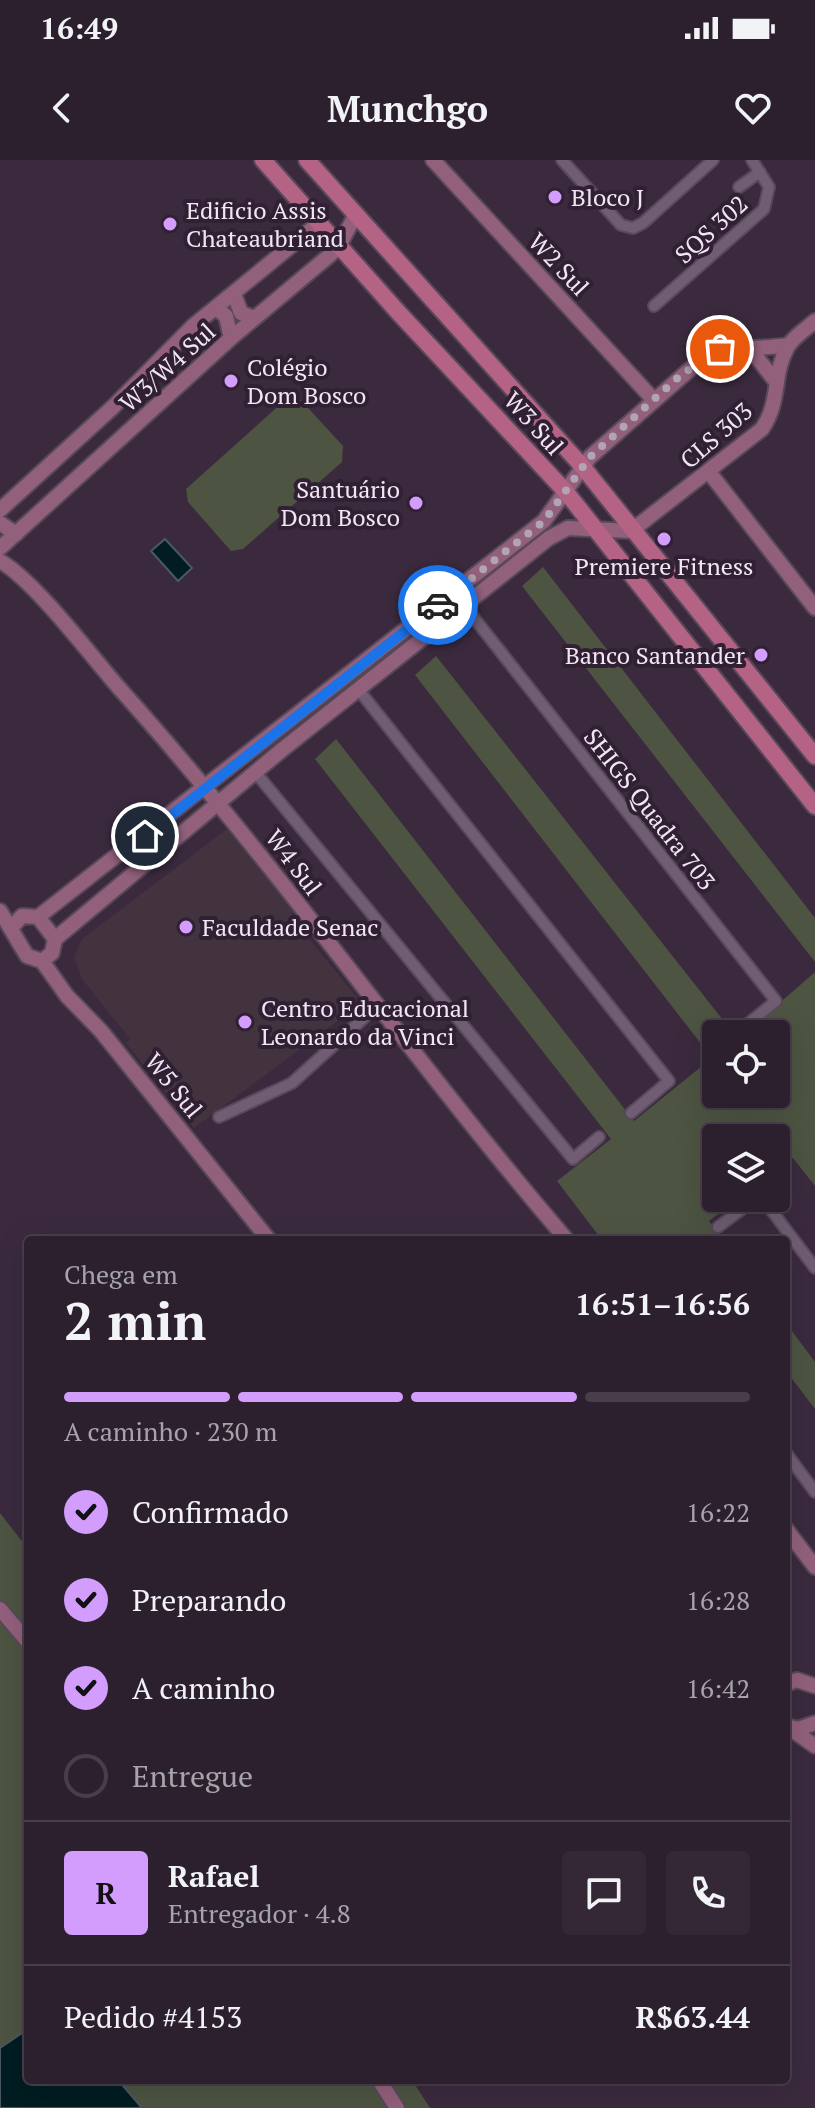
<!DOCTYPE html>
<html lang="pt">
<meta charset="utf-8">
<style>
body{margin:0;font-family:"PT Serif",serif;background:#342836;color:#f1f3f6;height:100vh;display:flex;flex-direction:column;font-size:30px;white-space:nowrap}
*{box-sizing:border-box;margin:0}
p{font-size:26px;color:#a6a3aa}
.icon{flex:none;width:44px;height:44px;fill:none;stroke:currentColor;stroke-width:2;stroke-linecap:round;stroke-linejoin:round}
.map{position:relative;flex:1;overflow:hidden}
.panel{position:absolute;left:24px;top:1076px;width:766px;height:848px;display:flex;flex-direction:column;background:#2c202e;border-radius:8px;box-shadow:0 8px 32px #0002,0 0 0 2px #483e4a}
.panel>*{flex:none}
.controls{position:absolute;left:702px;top:860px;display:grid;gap:16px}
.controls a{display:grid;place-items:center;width:88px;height:88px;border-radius:8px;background:#2c202e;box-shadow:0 8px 32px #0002,0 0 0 2px #483e4a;font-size:40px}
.pin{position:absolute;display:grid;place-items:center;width:68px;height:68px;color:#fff;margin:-34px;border:4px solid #fff;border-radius:50%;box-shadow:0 2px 8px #0007}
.courier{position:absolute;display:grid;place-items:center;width:80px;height:80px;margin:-40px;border:6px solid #1a73e8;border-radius:50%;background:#fff;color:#222;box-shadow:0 2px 10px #0007}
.headline em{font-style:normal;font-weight:600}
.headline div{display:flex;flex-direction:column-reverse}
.headline{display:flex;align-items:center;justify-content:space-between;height:136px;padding:0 40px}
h1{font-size:52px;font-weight:600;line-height:60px}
.bar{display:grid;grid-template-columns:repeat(4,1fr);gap:12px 8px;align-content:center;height:96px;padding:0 40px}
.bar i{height:10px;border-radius:6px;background:#483e4a}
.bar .selected{background:#d29dfd}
.bar p{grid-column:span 4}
.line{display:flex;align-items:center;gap:20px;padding:0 40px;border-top:2px solid #483e4a}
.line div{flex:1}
.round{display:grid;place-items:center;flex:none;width:84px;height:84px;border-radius:8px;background:#342836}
ol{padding:0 40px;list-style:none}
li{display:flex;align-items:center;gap:24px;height:88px}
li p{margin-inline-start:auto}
li .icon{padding:8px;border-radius:50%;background:#d29dfd;color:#111;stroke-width:4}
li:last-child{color:#a6a3aa}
li i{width:44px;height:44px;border:4px solid #483e4a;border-radius:50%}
.status{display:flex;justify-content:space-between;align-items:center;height:56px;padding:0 40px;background:#2c202e;direction:ltr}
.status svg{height:22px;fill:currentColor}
header{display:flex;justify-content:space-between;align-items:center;height:104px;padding:0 40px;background:#2c202e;font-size:36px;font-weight:600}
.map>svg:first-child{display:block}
.education{fill:#43333e}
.green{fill:#4d5442}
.water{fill:#011d22;stroke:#495961;stroke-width:2}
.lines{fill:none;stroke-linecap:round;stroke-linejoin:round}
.street-casing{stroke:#58495a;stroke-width:14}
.secondary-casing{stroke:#58495a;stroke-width:18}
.primary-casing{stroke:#58495a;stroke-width:20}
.street{stroke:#705d73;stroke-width:10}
.secondary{stroke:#92607b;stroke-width:14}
.primary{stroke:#b56384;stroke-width:16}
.done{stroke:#b1a4b4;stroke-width:8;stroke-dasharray:0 14.4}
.route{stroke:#1a73e8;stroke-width:10}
.poi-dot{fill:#d29dfd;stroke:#312033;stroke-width:3}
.labels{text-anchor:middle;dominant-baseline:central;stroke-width:8;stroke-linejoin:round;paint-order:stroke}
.poi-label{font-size:24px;fill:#f1e6f3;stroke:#312033;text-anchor:start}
.street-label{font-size:24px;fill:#f1e6f3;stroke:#312033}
</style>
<div class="status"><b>16:49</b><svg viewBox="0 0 49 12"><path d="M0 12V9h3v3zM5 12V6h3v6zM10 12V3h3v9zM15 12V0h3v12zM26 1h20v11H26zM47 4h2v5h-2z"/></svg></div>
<header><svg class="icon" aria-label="back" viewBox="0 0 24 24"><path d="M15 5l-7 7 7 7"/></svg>Munchgo<svg class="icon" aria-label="heart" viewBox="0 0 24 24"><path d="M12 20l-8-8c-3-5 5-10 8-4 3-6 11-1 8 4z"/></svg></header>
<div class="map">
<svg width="815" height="1948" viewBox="0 0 815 1948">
<rect width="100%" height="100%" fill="#3b2a3e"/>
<!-- education -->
<path class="education" d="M 227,669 L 294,752 L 290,756 L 362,843 L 194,968 L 126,883 L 130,879 L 82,819 L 74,797 L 82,779 Z"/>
<!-- green -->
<g class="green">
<path d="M 298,237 L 343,286 L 342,302 L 243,389 L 231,391 L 188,342 L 186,329 L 284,241 Z"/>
<path d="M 543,407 L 815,758 L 815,802 L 522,426 Z"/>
<path d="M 436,496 L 734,874 L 716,874 L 716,934 L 776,934 L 776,874 L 744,874 L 815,812 L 815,1026 L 793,998 L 776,1010 L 776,978 L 716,978 L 716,1038 L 739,1038 L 709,1061 L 724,1080 L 602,1080 L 557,1021 L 611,979 L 315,599 L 336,579 L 634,961 L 712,898 L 415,515 Z"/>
<path d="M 786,1163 L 815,1202 L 815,1249 L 786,1211 Z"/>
<path d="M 0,1353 L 28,1389 L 28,1920 L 412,1920 L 430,1948 L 0,1948 Z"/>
</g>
<!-- water -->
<g class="water">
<path d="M 165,379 L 192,408 L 178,421 L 151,391 Z"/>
<path d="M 28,1869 L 28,1920 L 118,1920 L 142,1948 L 0,1948 L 0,1888 Z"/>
</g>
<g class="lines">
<!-- street casing -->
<g class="street-casing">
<g id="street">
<path d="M 562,0 L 621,65 L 633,68 L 643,63 L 713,0"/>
<path d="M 739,27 L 760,12"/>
<path d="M 654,146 L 764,49 L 769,27 L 752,0"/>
<path d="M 463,444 L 776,841 L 739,871"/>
<path d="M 358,529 L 669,921 L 631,953"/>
<path d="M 256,613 L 573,999 L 599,977"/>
<path d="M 219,957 L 292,923 L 376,847"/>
<path d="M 762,1038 L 815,1108"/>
<path d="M 718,1067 L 757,1038"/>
<path d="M 786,1293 L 815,1332"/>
</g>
</g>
<!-- secondary casing -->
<g class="secondary-casing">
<g id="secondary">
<path d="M 433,0 L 652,238"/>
<path d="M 234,134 L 241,153 L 254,158"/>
<path d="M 217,149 L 226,156 L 231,178"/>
<path d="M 751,190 L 777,223"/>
<path d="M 709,312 L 815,448"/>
<path d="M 0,350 L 113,247 L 193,166 L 319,63"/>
<path d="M 0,363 L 16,374"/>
<path d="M 0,388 L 231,178 L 330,95 L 339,86 L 356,54"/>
<path d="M 0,401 C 35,421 91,496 120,529 C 278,705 413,901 567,1080"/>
<path d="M 0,751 L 27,796 L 42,801 L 52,793 L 55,779 L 38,757 L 22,756 L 12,767"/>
<path d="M 38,757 L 544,361 L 590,297 L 704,197 C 730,185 759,190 788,185"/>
<path d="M 55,779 L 283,589 L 549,378 L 568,368 L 631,371 L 762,269 C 781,241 772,216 787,188 C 792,178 806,169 815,161"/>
<path d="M 42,801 L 67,836 L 101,871 L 269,1080"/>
<path d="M 786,1369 L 815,1407"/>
<path d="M 0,1449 L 28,1482"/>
<path d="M 786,1524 L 797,1520 L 815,1526"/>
<path d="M 788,1567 L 815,1586"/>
<path d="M 790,1567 L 798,1569 L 815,1563"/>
<path d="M 379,1920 L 397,1948"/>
</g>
</g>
<!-- primary casing -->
<g class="primary-casing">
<g id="primary">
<path d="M 263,0 L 398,152 L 566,332 L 815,646"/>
<path d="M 307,0 L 582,306 L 815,596"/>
</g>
</g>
<!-- street -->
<use href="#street" class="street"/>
<!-- secondary -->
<use href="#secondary" class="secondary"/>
<!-- primary -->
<use href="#primary" class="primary"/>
</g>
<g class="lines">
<!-- done -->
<path class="done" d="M 438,445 L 544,361 L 590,297 L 681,215 L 720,189"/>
<!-- route -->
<path class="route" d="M 145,676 L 438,445"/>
</g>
<!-- markers -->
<g class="poi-dot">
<circle cx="555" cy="37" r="8"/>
<circle cx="170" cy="64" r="8"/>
<circle cx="231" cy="221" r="8"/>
<circle cx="416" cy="343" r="8"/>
<circle cx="664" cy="379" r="8"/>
<circle cx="761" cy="495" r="8"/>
<circle cx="186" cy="767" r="8"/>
<circle cx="245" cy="862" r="8"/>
</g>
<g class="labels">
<!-- poi labels -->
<g class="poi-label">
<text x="571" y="37">Bloco J</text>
<text x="186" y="50">Edificio Assis<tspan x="186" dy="28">Chateaubriand</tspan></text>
<text x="247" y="207">Colégio<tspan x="247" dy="28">Dom Bosco</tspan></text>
<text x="400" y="329" text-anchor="end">Santuário<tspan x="400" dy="28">Dom Bosco</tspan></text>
<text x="664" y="406" text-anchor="middle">Premiere Fitness</text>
<text x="745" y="495" text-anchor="end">Banco Santander</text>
<text x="202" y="767">Faculdade Senac</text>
<text x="261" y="848">Centro Educacional<tspan x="261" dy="28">Leonardo da Vinci</tspan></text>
</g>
<!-- street labels -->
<g class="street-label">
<text transform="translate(711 69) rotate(-42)">SQS 302</text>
<text transform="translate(559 104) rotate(47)">W2 Sul</text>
<text transform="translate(167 207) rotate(-42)">W3/W4 Sul</text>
<text transform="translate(534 263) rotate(48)">W3 Sul</text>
<text transform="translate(716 275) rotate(-41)">CLS 303</text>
<text transform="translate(650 649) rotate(52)">SHIGS Quadra 703</text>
<text transform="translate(294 702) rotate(53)">W4 Sul</text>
<text transform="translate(174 925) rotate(51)">W5 Sul</text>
</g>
</g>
</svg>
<div class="controls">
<a><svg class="icon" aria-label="locate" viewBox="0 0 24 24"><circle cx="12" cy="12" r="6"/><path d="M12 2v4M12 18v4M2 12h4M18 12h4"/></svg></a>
<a><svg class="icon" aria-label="layers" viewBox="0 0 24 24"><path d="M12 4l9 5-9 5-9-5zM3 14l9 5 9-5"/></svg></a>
</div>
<div class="pin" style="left:720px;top:189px;background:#ea580c"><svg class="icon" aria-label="bag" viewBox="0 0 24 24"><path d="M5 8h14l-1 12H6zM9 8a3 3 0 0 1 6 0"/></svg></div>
<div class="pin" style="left:145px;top:676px;background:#1f2937"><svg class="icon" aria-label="home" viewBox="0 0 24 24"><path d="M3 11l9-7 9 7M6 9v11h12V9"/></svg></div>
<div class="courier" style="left:438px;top:445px"><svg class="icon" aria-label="car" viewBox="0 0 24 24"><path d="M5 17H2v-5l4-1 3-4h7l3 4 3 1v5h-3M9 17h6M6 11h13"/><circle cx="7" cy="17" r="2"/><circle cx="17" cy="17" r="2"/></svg></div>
<section class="panel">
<div class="headline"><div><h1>2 min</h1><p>Chega em</p></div><em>16:51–16:56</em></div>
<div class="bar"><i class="selected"></i><i class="selected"></i><i class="selected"></i><i></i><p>A caminho · 230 m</p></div>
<ol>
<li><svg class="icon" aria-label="check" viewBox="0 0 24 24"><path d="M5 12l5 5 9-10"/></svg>Confirmado<p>16:22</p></li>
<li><svg class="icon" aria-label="check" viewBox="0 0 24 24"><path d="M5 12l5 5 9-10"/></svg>Preparando<p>16:28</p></li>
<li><svg class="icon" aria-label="check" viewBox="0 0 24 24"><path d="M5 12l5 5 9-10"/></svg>A caminho<p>16:42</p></li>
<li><i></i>Entregue</li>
</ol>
<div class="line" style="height:144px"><b class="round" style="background:#d29dfd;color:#111">R</b><div><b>Rafael</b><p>Entregador · 4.8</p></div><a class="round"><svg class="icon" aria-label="chat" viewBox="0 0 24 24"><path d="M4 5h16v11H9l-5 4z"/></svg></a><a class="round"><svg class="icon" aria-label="phone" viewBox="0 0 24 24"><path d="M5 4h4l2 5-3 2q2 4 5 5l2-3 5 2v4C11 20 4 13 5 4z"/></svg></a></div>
<div class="line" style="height:104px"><div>Pedido #4153</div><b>R$63.44</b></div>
</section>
</div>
